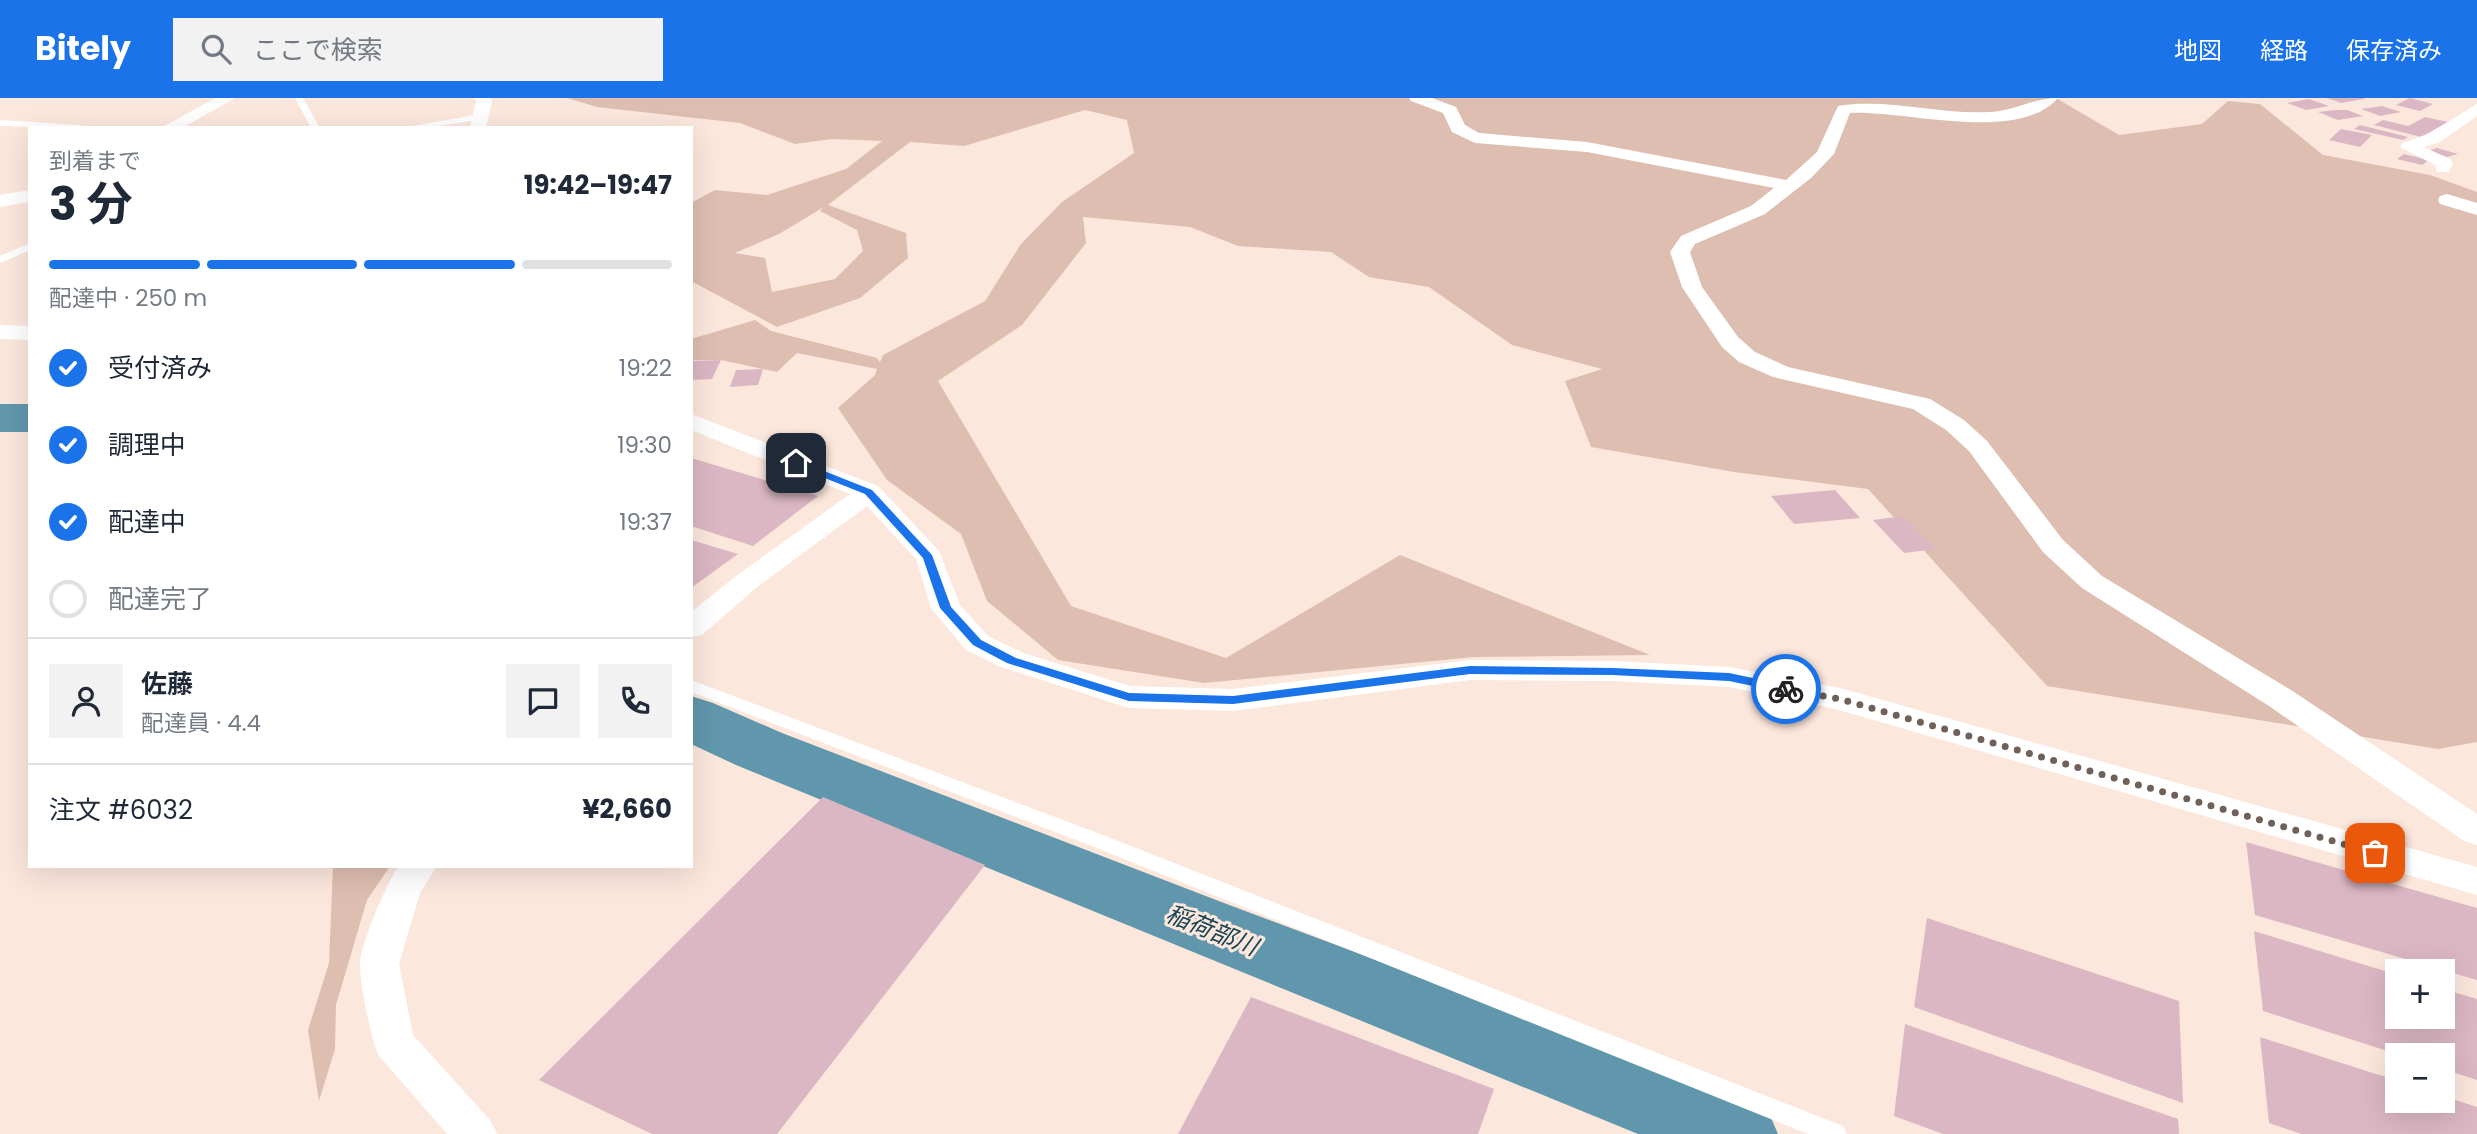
<!DOCTYPE html>
<html lang="ja">
<meta charset="utf-8">
<style>
body{margin:0;font-family:Poppins,"Noto Sans JP",sans-serif;background:#f2f2f3;color:#1f2937;height:100vh;display:flex;flex-direction:column;font-size:26px;white-space:nowrap}
*{box-sizing:border-box;margin:0}
p{font-size:23px;color:#747a83}
.icon{flex:none;width:38px;height:38px;fill:none;stroke:currentColor;stroke-width:2;stroke-linecap:round;stroke-linejoin:round}
.map{position:relative;flex:1;overflow:hidden}
.side{position:absolute;left:28px;top:28px;width:665px;height:742px;display:flex;flex-direction:column;background:#fff;border-radius:0px;box-shadow:0 7px 28px #0002}
.side>*{flex:none}
.controls{position:absolute;left:2385px;top:861px;display:grid;gap:14px}
.controls a{display:grid;place-items:center;width:70px;height:70px;border-radius:0px;background:#fff;box-shadow:0 7px 28px #0002;font-size:35px}
.pin{position:absolute;display:grid;place-items:center;width:60px;height:60px;color:#fff;margin:-30px;border-radius:14px;box-shadow:0 4px 10px #0006}
.courier{position:absolute;display:grid;place-items:center;width:70px;height:70px;margin:-35px;border:5px solid #1a73e8;border-radius:50%;background:#fff;color:#222;box-shadow:0 2px 9px #0007}
.head em{font-style:normal;font-weight:700}
.head div{display:flex;flex-direction:column-reverse}
.head{display:flex;align-items:center;justify-content:space-between;height:119px;padding:0 21px}
h1{font-size:46px;font-weight:700;line-height:52px}
.bar{display:grid;grid-template-columns:repeat(4,1fr);gap:10px 7px;align-content:center;height:84px;padding:0 21px}
.bar i{height:9px;border-radius:5px;background:#e0e1e3}
.bar .current{background:#1a73e8}
.bar p{grid-column:span 4}
.line{display:flex;align-items:center;gap:18px;padding:0 21px;border-top:2px solid #e0e1e3}
.line div{flex:1}
.round{display:grid;place-items:center;flex:none;width:74px;height:74px;border-radius:0px;background:#f2f2f3}
ol{padding:0 21px;list-style:none}
li{display:flex;align-items:center;gap:21px;height:77px}
li p{margin-inline-start:auto}
li .icon{padding:7px;border-radius:50%;background:#1a73e8;color:#fff;stroke-width:4}
li:last-child{color:#747a83}
li i{width:38px;height:38px;border:4px solid #e0e1e3;border-radius:50%}
header{display:flex;align-items:center;gap:42px;box-sizing:border-box;height:98px;padding:0 35px;background:#1a73e8;color:#fff}
header strong{font-size:33px}
nav{display:flex;gap:38px;margin-inline-start:auto;font-size:24px}
.search{width:490px;height:63px;background:#f2f2f3;display:flex;align-items:center;gap:18px;box-sizing:border-box;padding:0 24px;border-radius:0px;color:#747a83;font-size:26px}
.map>svg:first-child{display:block}
.green{fill:#debeb0;fill-rule:evenodd}
.lines{fill:none;stroke-linecap:round;stroke-linejoin:round}
.river{fill:#6197ac;fill-rule:evenodd}
.building{fill:#dbb7c3}
.service{fill:#fff;fill-rule:evenodd}
.minor{fill:#fff;fill-rule:evenodd}
.route{fill:#1a73e8}
.done{stroke:#6f6058;stroke-width:7;stroke-dasharray:0 12.6}
.labels{text-anchor:middle;dominant-baseline:central;stroke-width:6;stroke-linejoin:round;paint-order:stroke}
.near-water-label{font-size:24px;font-style:italic;fill:#174556;stroke:#fce7dd}
</style>
<header>
<strong>Bitely</strong>
<div class="search"><svg class="icon" aria-label="search" viewBox="0 0 24 24"><circle cx="10" cy="10" r="6"/><path d="M15 15l6 6"/></svg>ここで検索</div>
<nav><a>地図</a><a>経路</a><a>保存済み</a></nav>
</header>
<div class="map">
<svg width="2477" height="1036" viewBox="0 0 2477 1036">
<rect width="100%" height="100%" fill="#fce7dd"/>
<!-- green -->
<g class="green">
<path d="M 567,0 L 2056,0 L 2119,37 L 2202,26 L 2228,3 L 2260,6 L 2323,57 L 2430,77 L 2477,94 L 2477,644 L 2438,651 L 2047,588 L 1868,391 L 1734,374 L 1591,349 L 1565,283 L 1602,271 L 1512,247 L 1429,189 L 1369,179 L 1331,154 L 1238,148 L 1190,129 L 1083,119 L 1086,145 L 1022,227 L 938,283 L 1071,508 L 1226,560 L 1400,457 L 1650,557 L 1474,559 L 1204,585 L 1058,562 L 987,503 L 961,436 L 887,382 L 838,310 L 875,277 L 877,271 L 797,255 L 777,274 L 721,262 L 691,262 L 691,241 L 755,222 L 771,233 L 877,260 L 880,264 L 883,257 L 985,203 L 1021,146 L 1062,104 L 1134,55 L 1127,22 L 1085,12 L 964,48 L 910,44 L 828,107 L 906,135 L 908,160 L 860,200 L 777,229 L 691,183 L 691,105 L 715,92 L 767,97 L 846,71 L 882,43 L 832,41 L 795,46 L 740,25 L 597,9 ZM 824,109 L 820,113 L 857,132 L 863,153 L 835,181 L 772,194 L 765,160 L 735,155 L 779,136 Z"/>
<path d="M 333,768 L 390,768 L 367,802 L 336,907 L 335,951 L 319,1003 L 308,932 L 329,865 Z"/>
</g>
<g class="lines">
<!-- river -->
<g class="river">
<rect x="0" y="306" width="30" height="28"/>
<path d="M 691,598 L 713,605 L 782,635 L 1224,805 L 1766,1008 L 1778,1036 L 1638,1036 L 736,667 L 691,646 Z"/>
</g>
</g>
<!-- building -->
<g class="building">
<path d="M 2327,0 L 2364,0 L 2364,1 L 2341,5 Z"/>
<path d="M 2410,0 L 2433,6 L 2420,13 L 2396,7 Z"/>
<path d="M 2309,1 L 2329,8 L 2306,12 L 2287,5 Z"/>
<path d="M 2382,8 L 2401,14 L 2380,18 L 2361,11 Z"/>
<path d="M 2336,12 L 2347,12 L 2363,18 L 2338,22 L 2318,14 Z"/>
<path d="M 2425,19 L 2448,24 L 2421,39 L 2374,27 L 2383,22 L 2408,28 Z"/>
<path d="M 2360,27 L 2408,39 L 2403,42 L 2354,31 Z"/>
<path d="M 2341,31 L 2372,37 L 2360,49 L 2329,42 Z"/>
<path d="M 2437,50 L 2458,56 L 2447,59 L 2427,53 Z"/>
<path d="M 2404,56 L 2429,62 L 2422,67 L 2397,61 Z"/>
<path d="M 721,262 L 712,281 L 691,282 L 691,263 Z"/>
<path d="M 763,271 L 758,287 L 730,289 L 736,272 Z"/>
<path d="M 691,360 L 818,398 L 753,448 L 691,428 Z"/>
<path d="M 1835,392 L 1860,420 L 1794,426 L 1771,398 Z"/>
<path d="M 1904,418 L 1936,451 L 1904,455 L 1873,422 Z"/>
<path d="M 691,442 L 738,456 L 691,490 Z"/>
<path d="M 823,699 L 985,767 L 777,1036 L 652,1036 L 539,982 Z"/>
<path d="M 2246,744 L 2477,810 L 2477,882 L 2255,817 Z"/>
<path d="M 1927,820 L 2179,903 L 2183,1005 L 1914,909 Z"/>
<path d="M 2254,833 L 2398,877 L 2398,919 L 2443,919 L 2443,891 L 2477,901 L 2477,982 L 2443,971 L 2443,957 L 2400,957 L 2263,913 Z"/>
<path d="M 1251,899 L 1494,991 L 1478,1036 L 1178,1036 Z"/>
<path d="M 1905,926 L 2178,1021 L 2179,1036 L 1943,1036 L 1894,1018 Z"/>
<path d="M 2260,939 L 2398,983 L 2398,1003 L 2443,1003 L 2443,998 L 2477,1009 L 2477,1036 L 2301,1036 L 2269,1025 Z"/>
</g>
<g class="lines">
<!-- service -->
<g class="service">
<path d="M 295,0 L 303,0 L 320,30 L 311,30 Z"/>
<path d="M 481,16 L 484,17 L 484,21 L 425,30 L 401,30 Z"/>
<path d="M 0,22 L 80,27 L 84,30 L 0,28 Z"/>
<path d="M 30,145 L 30,152 L 0,165 L 0,158 Z"/>
<path d="M 691,582 L 1103,737 L 1843,1028 L 1847,1036 L 1808,1036 L 1089,747 L 691,594 Z"/>
</g>
<!-- minor -->
<g class="minor">
<path d="M 215,0 L 235,0 L 182,30 L 161,30 Z"/>
<path d="M 474,0 L 490,0 L 492,3 L 486,30 L 470,30 L 476,3 Z"/>
<path d="M 1409,0 L 1432,0 L 1456,9 L 1465,27 L 1479,35 L 1587,44 L 1786,82 L 1817,54 L 1838,8 C 1887,0 1940,17 1990,14 C 2016,13 2032,0 2058,0 C 2018,46 1905,12 1850,15 L 1834,56 L 1811,80 L 1765,116 L 1695,146 L 1690,154 L 1702,189 L 1738,239 L 1755,254 L 1788,269 L 1930,301 L 1964,322 L 1987,343 L 2063,442 L 2102,478 L 2291,592 L 2477,716 L 2477,747 L 2464,743 L 2269,608 L 2082,490 L 2043,454 L 1969,353 L 1946,332 L 1913,311 L 1773,279 L 1739,264 L 1722,249 L 1682,189 L 1670,154 L 1681,138 L 1751,108 L 1774,90 L 1587,54 L 1475,45 L 1452,34 L 1443,15 L 1411,3 Z"/>
<path d="M 2477,6 L 2477,18 L 2440,44 L 2424,49 L 2450,61 L 2453,65 L 2449,74 L 2437,74 L 2435,67 L 2400,49 L 2403,45 L 2428,36 Z"/>
<path d="M 30,92 L 30,104 L 0,109 L 0,97 Z"/>
<path d="M 2447,96 L 2477,105 L 2477,117 L 2440,106 L 2438,102 L 2440,98 Z"/>
<path d="M 0,227 L 30,228 L 30,242 L 0,241 Z"/>
<path d="M 691,316 L 878,388 L 939,453 L 960,507 L 988,538 L 1023,555 L 1130,588 L 1233,591 L 1470,562 L 1612,563 L 1729,569 L 1840,590 L 2477,769 L 2477,797 L 1839,612 L 1729,589 L 1612,583 L 1470,582 L 1233,613 L 1129,610 L 1001,569 L 966,552 L 931,510 L 916,461 L 867,408 L 756,490 L 702,537 L 691,539 L 691,514 L 736,478 L 850,396 L 691,332 Z"/>
<path d="M 399,768 L 437,768 L 420,795 L 399,866 L 413,937 L 490,1022 L 497,1036 L 447,1036 L 379,958 C 370,938 361,891 360,868 C 359,850 387,783 399,768 Z"/>
</g>
</g>
<!-- route -->
<path class="route" d="M 792,363 L 799,363 L 872,392 L 932,457 L 951,509 L 981,542 L 1016,560 L 1129,595 L 1233,598 L 1470,568 L 1612,570 L 1729,575 L 1786,587 L 1792,591 L 1786,595 L 1729,583 L 1612,577 L 1470,576 L 1233,606 L 1129,603 L 1007,565 L 973,547 L 940,510 L 923,460 L 865,396 L 792,367 Z"/>
<g class="lines">
<!-- done -->
<path class="done" d="M 1786,591 L 1840,601 L 2375,755"/>
</g>
<g class="labels">
<!-- near-water labels -->
<g class="near-water-label">
<text transform="translate(1212 832) rotate(22)">稲荷部川</text>
</g>
</g>
</svg>
<div class="controls">
<a>+</a>
<a>−</a>
</div>
<div class="pin" style="left:2375px;top:755px;background:#ea580c"><svg class="icon" aria-label="bag" viewBox="0 0 24 24"><path d="M5 8h14l-1 12H6zM9 8a3 3 0 0 1 6 0"/></svg></div>
<div class="pin" style="left:796px;top:365px;background:#1f2937"><svg class="icon" aria-label="home" viewBox="0 0 24 24"><path d="M3 11l9-7 9 7M6 9v11h12V9"/></svg></div>
<div class="courier" style="left:1786px;top:591px"><svg class="icon" aria-label="bike" viewBox="0 0 24 24"><circle cx="6" cy="16" r="4"/><circle cx="18" cy="16" r="4"/><path d="M6 16l4-8h5l3 8M10 8l3 8H6M13 5h3"/></svg></div>
<section class="side">
<div class="head"><div><h1>3 分</h1><p>到着まで</p></div><em>19:42–19:47</em></div>
<div class="bar"><i class="current"></i><i class="current"></i><i class="current"></i><i></i><p>配達中 · 250 m</p></div>
<ol>
<li><svg class="icon" aria-label="check" viewBox="0 0 24 24"><path d="M5 12l5 5 9-10"/></svg>受付済み<p>19:22</p></li>
<li><svg class="icon" aria-label="check" viewBox="0 0 24 24"><path d="M5 12l5 5 9-10"/></svg>調理中<p>19:30</p></li>
<li><svg class="icon" aria-label="check" viewBox="0 0 24 24"><path d="M5 12l5 5 9-10"/></svg>配達中<p>19:37</p></li>
<li><i></i>配達完了</li>
</ol>
<div class="line" style="height:126px"><a class="round"><svg class="icon" aria-label="person" viewBox="0 0 24 24"><circle cx="12" cy="8" r="4"/><path d="M4 21q1-7 8-7t8 7"/></svg></a><div><b>佐藤</b><p>配達員 · 4.4</p></div><a class="round"><svg class="icon" aria-label="chat" viewBox="0 0 24 24"><path d="M4 5h16v11H9l-5 4z"/></svg></a><a class="round"><svg class="icon" aria-label="phone" viewBox="0 0 24 24"><path d="M5 4h4l2 5-3 2q2 4 5 5l2-3 5 2v4C11 20 4 13 5 4z"/></svg></a></div>
<div class="line" style="height:91px"><div>注文 #6032</div><b>¥2,660</b></div>
</section>
</div>
